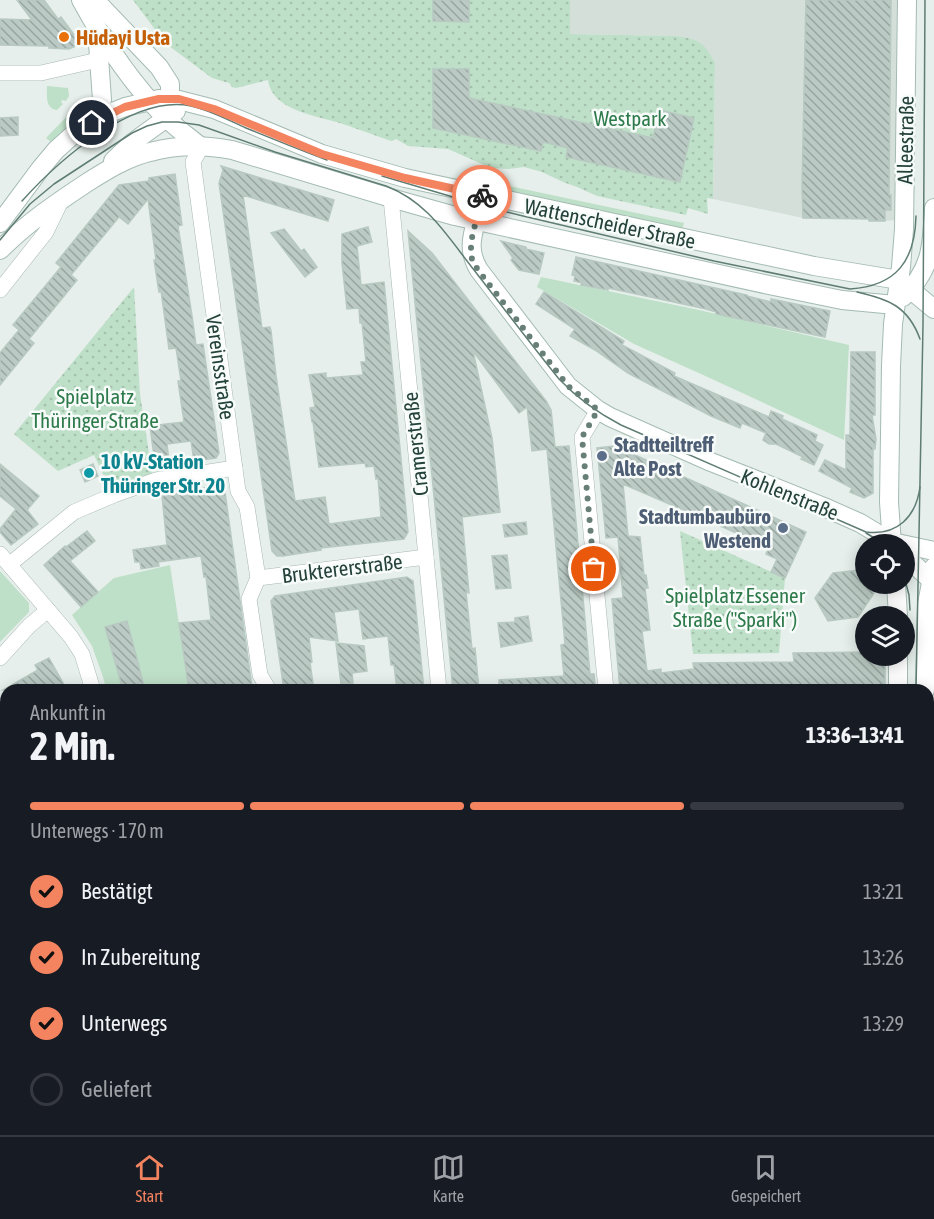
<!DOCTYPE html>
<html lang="de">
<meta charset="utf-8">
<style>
body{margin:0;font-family:"Asap Condensed",sans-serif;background:#20242c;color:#f1f3f6;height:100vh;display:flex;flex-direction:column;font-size:22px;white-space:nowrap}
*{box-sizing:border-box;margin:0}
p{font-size:20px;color:#9ea1a6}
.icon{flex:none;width:33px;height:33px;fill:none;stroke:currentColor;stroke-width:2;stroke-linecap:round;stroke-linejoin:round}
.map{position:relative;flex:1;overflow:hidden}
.drawer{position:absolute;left:0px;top:684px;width:934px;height:452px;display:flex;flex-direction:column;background:#171b24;border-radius:18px 18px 0 0;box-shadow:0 3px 15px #0003}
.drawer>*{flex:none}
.fabs{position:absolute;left:855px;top:534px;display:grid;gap:12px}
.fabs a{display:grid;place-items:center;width:60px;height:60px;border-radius:50%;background:#171b24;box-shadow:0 3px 15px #0003;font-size:30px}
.pin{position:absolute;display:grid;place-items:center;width:51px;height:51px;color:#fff;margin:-26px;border:3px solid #fff;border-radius:50%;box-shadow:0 2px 6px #0007}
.courier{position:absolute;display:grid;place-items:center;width:60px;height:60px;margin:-30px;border:4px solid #f4845f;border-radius:50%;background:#fff;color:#222;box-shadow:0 2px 8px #0007}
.head em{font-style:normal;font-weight:700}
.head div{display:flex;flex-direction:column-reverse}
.head{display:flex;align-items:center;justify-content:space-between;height:102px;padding:0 30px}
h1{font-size:39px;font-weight:700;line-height:45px}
.bar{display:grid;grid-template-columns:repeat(4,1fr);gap:9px 6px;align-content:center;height:72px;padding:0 30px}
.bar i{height:8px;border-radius:4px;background:#363941}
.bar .on{background:#f4845f}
.bar p{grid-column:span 4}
ol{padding:0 30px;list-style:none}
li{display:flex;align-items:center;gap:18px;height:66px}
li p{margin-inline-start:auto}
li .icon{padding:6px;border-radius:50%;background:#f4845f;color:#111;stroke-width:4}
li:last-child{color:#9ea1a6}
li i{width:33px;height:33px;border:3px solid #363941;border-radius:50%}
.tabs{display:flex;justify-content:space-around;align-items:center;height:84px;border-top:2px solid #363941;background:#171b24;font-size:16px;color:#9ea1a6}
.tabs a{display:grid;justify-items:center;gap:3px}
.tabs .on{color:#f4845f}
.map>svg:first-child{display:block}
.built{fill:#d4dfda}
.green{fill:#bfe0c8}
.park{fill:url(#park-dots)}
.building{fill:url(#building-back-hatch);stroke:#b8c9c2;stroke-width:1.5}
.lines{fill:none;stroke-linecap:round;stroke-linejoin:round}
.street-casing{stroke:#a8b8b2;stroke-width:16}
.secondary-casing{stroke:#a4bbb3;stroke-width:20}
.street{stroke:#fff;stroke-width:15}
.secondary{stroke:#fff;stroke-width:18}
.tram{stroke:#5f7d75;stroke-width:1.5}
.done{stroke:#687f78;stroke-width:6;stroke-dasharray:0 10.8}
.route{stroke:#f4845f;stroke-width:8}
.food-dot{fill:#e8710a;stroke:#f7fbf9;stroke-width:2}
.service-dot{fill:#5c6f8a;stroke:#f7fbf9;stroke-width:2}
.culture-dot{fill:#0f9aa8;stroke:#f7fbf9;stroke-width:2}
.labels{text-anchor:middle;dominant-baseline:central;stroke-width:5;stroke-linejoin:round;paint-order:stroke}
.food-label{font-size:21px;font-weight:bold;fill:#c56008;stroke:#f7fbf9;text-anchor:start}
.park-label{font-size:21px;fill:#2d7a4b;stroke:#f7fbf9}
.street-label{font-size:21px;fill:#24423a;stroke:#f7fbf9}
.service-label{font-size:21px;font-weight:bold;fill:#4e5e75;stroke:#f7fbf9;text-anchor:start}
.culture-label{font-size:21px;font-weight:bold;fill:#0d838f;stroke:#f7fbf9;text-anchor:start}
</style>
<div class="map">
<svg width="934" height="1135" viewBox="0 0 934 1135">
<defs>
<pattern id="park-dots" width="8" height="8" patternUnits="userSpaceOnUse" patternTransform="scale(1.5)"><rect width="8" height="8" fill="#bfe0c8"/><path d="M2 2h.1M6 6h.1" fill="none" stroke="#a4c1ad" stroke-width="1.8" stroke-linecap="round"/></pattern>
<pattern id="building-back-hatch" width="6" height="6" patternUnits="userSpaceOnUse" patternTransform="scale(1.5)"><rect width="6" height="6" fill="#bbcac4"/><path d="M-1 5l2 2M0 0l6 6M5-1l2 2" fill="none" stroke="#98a6a0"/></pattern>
</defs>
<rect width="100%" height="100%" fill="#e6efeb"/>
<!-- built -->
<path class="built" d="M 570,0 L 900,0 L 898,220 L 885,221 L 869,219 L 803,218 L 713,199 L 715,63 L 675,36 L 570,34 Z"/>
<!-- green -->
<g class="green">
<path d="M 47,86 L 68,88 L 69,96 L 66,101 L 62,100 L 61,102 L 63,104 L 57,110 C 45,109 47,95 47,86 Z"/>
<path d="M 94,103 L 88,113 L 51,142 L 46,138 L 73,110 Z"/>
<path d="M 471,178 L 684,223 L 682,230 L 469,184 Z"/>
<path d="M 541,277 L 699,310 L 849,345 L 844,440 L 701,374 L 634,344 L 537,287 Z"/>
<path d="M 170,565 L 189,690 L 106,690 L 104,680 L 92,646 L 72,615 L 114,578 Z"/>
<path d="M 0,571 L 29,603 L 29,612 L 0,642 Z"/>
</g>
<!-- park -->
<g class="park">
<path d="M 133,0 L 570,0 L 570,34 L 675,36 C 699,39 704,42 715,63 L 713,199 L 707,198 L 708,214 L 688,208 L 686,215 L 597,196 L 577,187 L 563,182 L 542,172 L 524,167 L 509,169 L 491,168 L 448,149 L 408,146 L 396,139 L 391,141 C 376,136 361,130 346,125 C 321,116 272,112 268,80 L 236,88 L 232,87 L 229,83 L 212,78 L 165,43 Z"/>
<path d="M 134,287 L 140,394 L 152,473 L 109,487 L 94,455 L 58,471 L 14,434 Z"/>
<path d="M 680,531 L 785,578 L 779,653 L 693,654 Z"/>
</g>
<!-- building -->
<g class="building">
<path d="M 17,0 L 44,0 L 58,19 L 61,17 L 75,36 L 78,40 L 78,45 L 69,49 L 49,48 L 49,46 L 0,45 L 0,19 L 32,20 Z"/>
<path d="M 433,0 L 469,0 L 469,22 L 433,21 Z"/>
<path d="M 806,0 L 891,0 L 889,195 L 891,195 L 891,210 L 885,210 L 885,221 L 869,221 L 869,219 L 803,218 L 802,187 Z"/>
<path d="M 433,69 L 469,69 L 469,98 L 653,138 L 659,110 L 694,118 L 680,182 L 566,157 L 568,148 L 543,142 L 541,151 L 433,128 Z"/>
<path d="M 18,117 L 18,135 L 0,136 L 0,118 Z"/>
<path d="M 221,166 L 334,200 L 328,221 L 243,195 L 262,328 L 270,327 L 271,331 L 276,376 L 295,501 L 325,497 L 329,524 L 381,517 L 378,478 L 376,479 L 374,466 L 366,467 L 365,463 L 319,467 L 313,422 L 312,422 L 310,408 L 315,407 L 309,375 L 326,373 L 326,378 L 363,375 L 361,362 L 366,362 L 362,323 L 360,323 L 359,308 L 347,309 L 342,263 L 342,234 L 368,227 L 372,242 L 357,246 L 361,285 L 384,282 L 408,532 L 404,539 L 321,548 L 321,550 L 283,556 L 277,556 L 272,551 L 219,183 L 223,170 Z"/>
<path d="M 175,174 L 182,225 L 178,226 L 192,316 L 196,345 L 203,344 L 219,453 L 216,458 L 194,461 L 191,441 L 167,444 L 169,461 L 155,464 L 150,426 L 184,422 L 178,381 L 181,381 L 176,348 L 169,349 L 161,291 L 159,292 L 154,260 L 156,260 L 148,199 L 128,224 L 119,217 L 71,275 L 77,280 L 29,339 L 34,343 L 0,385 L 0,353 L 19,330 L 13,325 L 61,267 L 56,263 L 119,185 L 149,181 L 149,178 Z"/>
<path d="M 284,229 L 301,251 L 304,249 L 317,267 L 305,277 L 271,233 Z"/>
<path d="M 408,231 L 432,253 L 546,401 L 551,410 L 555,447 L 569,446 L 590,674 L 594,674 L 595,685 L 534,690 L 499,690 L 499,680 L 564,676 L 561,645 L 565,644 L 547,449 L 532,451 L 527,407 L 519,413 L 473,351 L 492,438 L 500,512 L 462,517 L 469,593 L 466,592 L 472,649 L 475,648 L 479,690 L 453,690 Z"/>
<path d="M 501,241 L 526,247 L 526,249 L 544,253 L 539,274 L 519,270 L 511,260 L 513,258 Z"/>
<path d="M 576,257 L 747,295 L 747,296 L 771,302 L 771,299 L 830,311 L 825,337 L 716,314 L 716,312 L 706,309 L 655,298 L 608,288 L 608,290 L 581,285 L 582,283 L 574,281 L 575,276 L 572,275 Z"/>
<path d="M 544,292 L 624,341 L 622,345 L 675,373 L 674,376 L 769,417 L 771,411 L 783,416 L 782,419 L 817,435 L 815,441 L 823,445 L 814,465 L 801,459 L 803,457 L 776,444 L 769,444 L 763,440 L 766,433 L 742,423 L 740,428 L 711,416 L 628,373 L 595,350 L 570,336 L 575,329 L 536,304 Z"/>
<path d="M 851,352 L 875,352 L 875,415 L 872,415 L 876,439 L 875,449 L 873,449 L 873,493 L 864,498 L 850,492 L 852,488 L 819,471 L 825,460 L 846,470 L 846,435 L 850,435 Z"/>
<path d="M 615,446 L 806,532 L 785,578 L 771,572 L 777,559 L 766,554 L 769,547 L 623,484 L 628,536 L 640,537 L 644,575 L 646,575 L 648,588 L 645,588 L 650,630 L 642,631 L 647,671 L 661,669 L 661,673 L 694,669 L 693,663 L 794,662 L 793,653 L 866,652 L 866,656 L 885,656 L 885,690 L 620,690 L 612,599 L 623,598 L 618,537 L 606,538 L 597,448 Z"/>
<path d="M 0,464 L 39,496 L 27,510 L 38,524 L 11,545 L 0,532 L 0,529 L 16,509 L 0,496 Z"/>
<path d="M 93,464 L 98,476 L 85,482 L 80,470 Z"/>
<path d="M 224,485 L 252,687 L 223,690 L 189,690 L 179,623 L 211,620 L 206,576 L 204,577 L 201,556 L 158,562 L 159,566 L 141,569 L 140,562 L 135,562 L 133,550 L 167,545 L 162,496 L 197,491 L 197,489 Z"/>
<path d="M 526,522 L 527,534 L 505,537 L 503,525 Z"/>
<path d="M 87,531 L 95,541 L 70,561 L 98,592 L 81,607 L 44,565 L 65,546 L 66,547 Z"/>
<path d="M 507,555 L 511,588 L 496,589 L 492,556 Z"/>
<path d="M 860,570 L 866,579 L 866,584 L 868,584 L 874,593 L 858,617 L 828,621 L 815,598 L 833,573 Z"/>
<path d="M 407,577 L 413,581 L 424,690 L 397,690 L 394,665 L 391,665 L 388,636 L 363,639 L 359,609 L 334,612 L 338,641 L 309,637 L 312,662 L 310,663 L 314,690 L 284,690 L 271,601 L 275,596 Z"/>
<path d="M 528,616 L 532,641 L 501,647 L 498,623 L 515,622 L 515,618 Z"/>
<path d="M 127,621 L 136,655 L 145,690 L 123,690 L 105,627 Z"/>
<path d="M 336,643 L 364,646 L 367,671 L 352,673 L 353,683 L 341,684 Z"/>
<path d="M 49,658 L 67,690 L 3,690 L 38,670 L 35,665 Z"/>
</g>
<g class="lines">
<!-- street casing -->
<g class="street-casing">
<g id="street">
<path d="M 0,73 L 41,73 L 98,60"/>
<path d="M 201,147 L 193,162 L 238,491 L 247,507 L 258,578 L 249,599 L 260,675 L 269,690"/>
<path d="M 391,198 L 439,690"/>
<path d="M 0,290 L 46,232 L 62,199"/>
<path d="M 598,410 L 582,437 L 606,690"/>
<path d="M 0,554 L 71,637 L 82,654 L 93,690"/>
<path d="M 10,564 L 74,512 L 114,495 L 156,480 L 235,468"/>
<path d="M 258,578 L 426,557"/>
<path d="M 0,658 L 29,626 L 48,610"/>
<path d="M 928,1027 L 934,1027"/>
<path d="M 0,1029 L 6,1029"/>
<path d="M 650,1130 L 650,1135"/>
</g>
</g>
<!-- secondary casing -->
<g class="secondary-casing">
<g id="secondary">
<path d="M 81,0 C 104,42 131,83 165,117 C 176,128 189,137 201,147"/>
<path d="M 95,0 L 159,67 L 170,84 L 170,105 L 168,111"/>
<path d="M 91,123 L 99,109 L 102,100 L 97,29"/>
<path d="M 113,161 L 132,143 L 176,111"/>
<path d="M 479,210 C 473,233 466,249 479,270 L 568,386 L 598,410 L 610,417 L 711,462 L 824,507 L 860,523 L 895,544"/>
<path d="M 0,223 L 41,168 L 56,150 L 75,133 L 105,115 L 125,107 L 159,99 L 179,100 L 214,109 L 322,154 L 405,178 L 814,266 L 899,280 L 934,309"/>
<path d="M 0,250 C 27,223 56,203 88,182 C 107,170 128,157 150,152 C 176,145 206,145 232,150 L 391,198 L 455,216 L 769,285 L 842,300 L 895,305"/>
<path d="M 903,297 C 932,269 932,246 934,208"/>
<path d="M 892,542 L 934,551"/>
<path d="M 892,544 L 889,502 L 891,366 L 893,324 L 901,267 L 904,229 L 907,0"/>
<path d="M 904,555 L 934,583"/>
<path d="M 896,584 L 898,616"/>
<path d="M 898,656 L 898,690"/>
<path d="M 925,690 L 927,604 L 934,567"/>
<path d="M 896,1135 L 896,1130"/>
<path d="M 921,1135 L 921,1130"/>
</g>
</g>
<!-- street -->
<use href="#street" class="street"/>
<!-- secondary -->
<use href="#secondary" class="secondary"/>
<!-- tram -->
<g class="tram">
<path d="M 382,176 L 480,205 L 523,216 L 714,261 L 850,289 C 897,286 915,260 916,216"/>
<path d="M 22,201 C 58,161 133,94 191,106 C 210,110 228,120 246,128 C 273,139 300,150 327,160"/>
<path d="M 0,240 L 30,204 L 54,184 L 132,133 L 147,126 L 162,122 L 178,122 L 199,125 L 275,152 L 386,186 C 428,202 447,236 474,270 C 502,306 530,343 559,379 C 577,398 598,413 621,425 L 866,532 C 897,536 916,517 920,487"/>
<path d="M 857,292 C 888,299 908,306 920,339"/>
<path d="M 866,533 L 884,544"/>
<path d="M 904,576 L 909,595 L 910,610"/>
<path d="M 916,690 L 923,325 L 925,0"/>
<path d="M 911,1135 L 911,1130"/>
</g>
</g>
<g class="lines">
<!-- done -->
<path class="done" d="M 482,195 L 471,242 L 471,249 L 472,260 L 478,270 L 568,386 L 598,410 L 582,437 L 594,569"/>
<!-- route -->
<path class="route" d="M 92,123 L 125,107 L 159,99 L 179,99 L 214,109 L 322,154 L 405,178 L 482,195"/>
</g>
<!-- markers -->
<circle class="food-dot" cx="64" cy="37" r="6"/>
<g class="service-dot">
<circle cx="602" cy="456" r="6"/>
<circle cx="783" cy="528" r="6"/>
</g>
<circle class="culture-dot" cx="89" cy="473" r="6"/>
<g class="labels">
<!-- food labels -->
<g class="food-label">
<text x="76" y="37">Hüdayi Usta</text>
</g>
<!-- park labels -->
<g class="park-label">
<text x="630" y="118">Westpark</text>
<text x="95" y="396">Spielplatz<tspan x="95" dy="24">Thüringer Straße</tspan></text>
<text x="735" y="595">Spielplatz Essener<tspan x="735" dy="24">Straße ("Sparki")</tspan></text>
</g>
<!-- street labels -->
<g class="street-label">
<text transform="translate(905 140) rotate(-89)">Alleestraße</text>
<text transform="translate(610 223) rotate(12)">Wattenscheider Straße</text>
<text transform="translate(221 367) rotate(82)">Vereinsstraße</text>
<text transform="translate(415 444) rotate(-96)">Cramerstraße</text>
<text transform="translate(790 494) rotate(22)">Kohlenstraße</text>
<text transform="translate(342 568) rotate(-7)">Bruktererstraße</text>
</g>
<!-- service labels -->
<g class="service-label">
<text x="614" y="444">Stadtteiltreff<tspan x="614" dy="24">Alte Post</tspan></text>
<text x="771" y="516" text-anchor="end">Stadtumbaubüro<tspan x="771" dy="24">Westend</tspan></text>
</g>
<!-- culture labels -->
<g class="culture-label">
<text x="101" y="461">10 kV-Station<tspan x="101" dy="24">Thüringer Str. 20</tspan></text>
</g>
</g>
</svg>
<div class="fabs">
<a><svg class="icon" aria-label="locate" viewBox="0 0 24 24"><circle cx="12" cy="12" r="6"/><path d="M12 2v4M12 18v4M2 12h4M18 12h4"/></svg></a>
<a><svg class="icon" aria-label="layers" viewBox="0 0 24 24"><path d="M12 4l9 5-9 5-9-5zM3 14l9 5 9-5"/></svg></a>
</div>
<div class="pin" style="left:594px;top:569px;background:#ea580c"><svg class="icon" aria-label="bag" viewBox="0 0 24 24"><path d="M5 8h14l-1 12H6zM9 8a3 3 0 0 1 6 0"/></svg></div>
<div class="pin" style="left:92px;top:123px;background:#1f2937"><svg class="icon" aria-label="home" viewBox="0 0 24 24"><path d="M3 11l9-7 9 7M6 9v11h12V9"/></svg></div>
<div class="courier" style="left:482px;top:195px"><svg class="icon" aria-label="bike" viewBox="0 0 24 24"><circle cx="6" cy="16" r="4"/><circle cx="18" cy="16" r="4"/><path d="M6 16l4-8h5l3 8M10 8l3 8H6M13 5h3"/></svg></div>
<section class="drawer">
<div class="head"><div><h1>2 Min.</h1><p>Ankunft in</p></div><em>13:36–13:41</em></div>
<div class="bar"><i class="on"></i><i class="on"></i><i class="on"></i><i></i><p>Unterwegs · 170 m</p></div>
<ol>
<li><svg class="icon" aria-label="check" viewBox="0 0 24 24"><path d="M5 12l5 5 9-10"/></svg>Bestätigt<p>13:21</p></li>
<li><svg class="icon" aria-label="check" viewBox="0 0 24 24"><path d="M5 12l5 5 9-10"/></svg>In Zubereitung<p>13:26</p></li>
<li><svg class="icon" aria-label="check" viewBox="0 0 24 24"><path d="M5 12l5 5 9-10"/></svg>Unterwegs<p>13:29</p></li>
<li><i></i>Geliefert</li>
</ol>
</section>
</div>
<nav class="tabs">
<a class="on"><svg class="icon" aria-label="home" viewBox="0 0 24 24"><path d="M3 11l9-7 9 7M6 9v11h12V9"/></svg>Start</a>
<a><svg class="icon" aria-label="map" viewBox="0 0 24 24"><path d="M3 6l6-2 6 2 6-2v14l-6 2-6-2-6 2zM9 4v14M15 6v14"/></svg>Karte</a>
<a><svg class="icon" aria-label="saved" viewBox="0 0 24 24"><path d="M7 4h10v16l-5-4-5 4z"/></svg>Gespeichert</a>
</nav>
